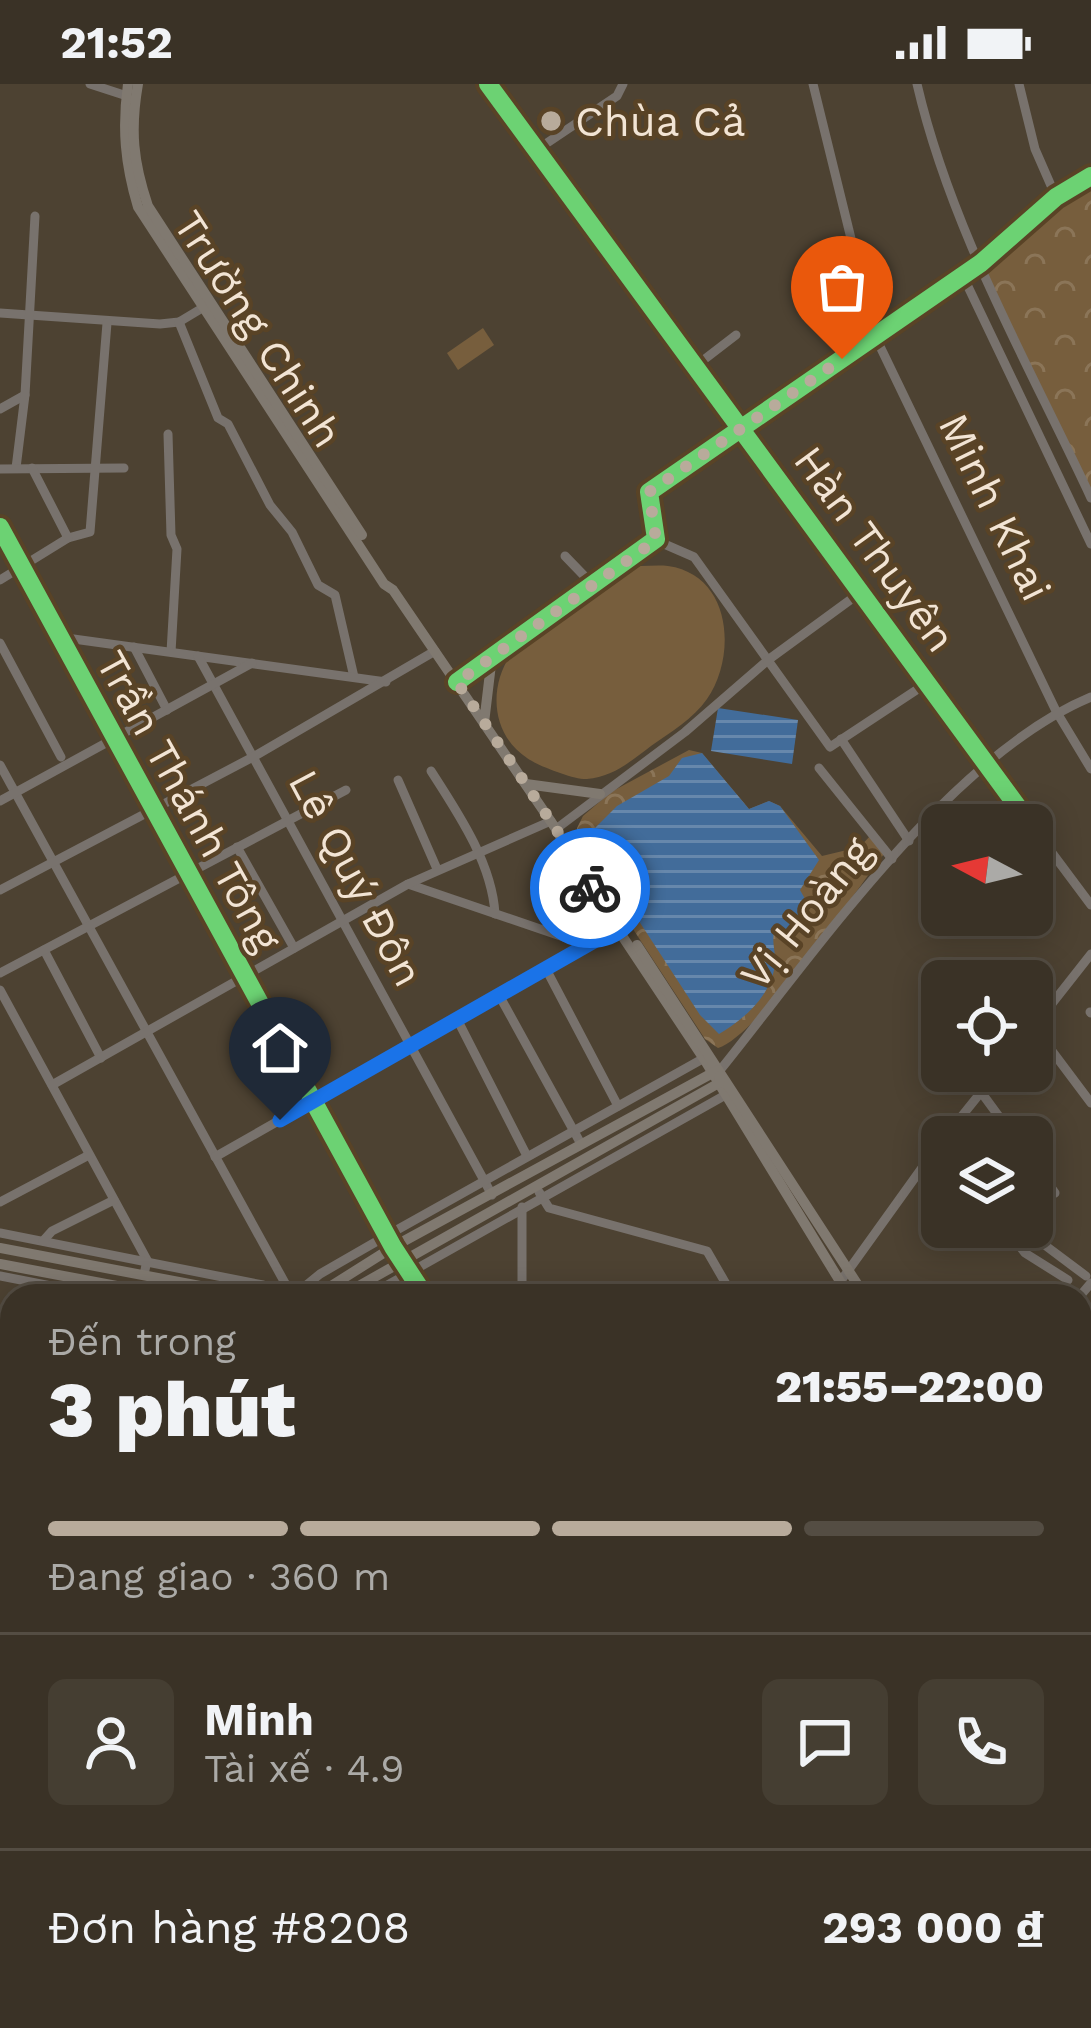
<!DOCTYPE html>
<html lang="vi">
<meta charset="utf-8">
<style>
body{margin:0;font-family:"Work Sans",sans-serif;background:#453e32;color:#f1f3f6;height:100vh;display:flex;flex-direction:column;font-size:45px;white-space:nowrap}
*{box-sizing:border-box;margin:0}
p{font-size:39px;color:#abaaa7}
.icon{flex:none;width:66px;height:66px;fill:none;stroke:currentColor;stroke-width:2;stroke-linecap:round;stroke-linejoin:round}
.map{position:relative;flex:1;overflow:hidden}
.drawer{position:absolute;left:0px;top:1200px;width:1092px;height:744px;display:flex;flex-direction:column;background:#3a3226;border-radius:36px 36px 0 0;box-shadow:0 6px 30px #0003,0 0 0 3px #544d43}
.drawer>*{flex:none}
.needle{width:78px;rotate:277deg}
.controls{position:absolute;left:921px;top:720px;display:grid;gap:24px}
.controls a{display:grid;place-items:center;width:132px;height:132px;border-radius:18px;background:#3a3226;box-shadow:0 6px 30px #0003,0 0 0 3px #544d43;font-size:60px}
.pin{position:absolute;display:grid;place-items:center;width:102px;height:102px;color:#fff;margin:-123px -51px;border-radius:50% 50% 50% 0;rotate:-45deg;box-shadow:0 0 12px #0007}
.pin .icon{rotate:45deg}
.courier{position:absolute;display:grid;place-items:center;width:120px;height:120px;margin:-60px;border:9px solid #1a73e8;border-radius:50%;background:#fff;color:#222;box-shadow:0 3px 15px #0007}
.headline em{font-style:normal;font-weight:800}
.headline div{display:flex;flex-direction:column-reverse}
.headline{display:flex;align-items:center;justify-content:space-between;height:204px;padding:0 48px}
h1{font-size:78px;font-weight:800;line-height:90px}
.bar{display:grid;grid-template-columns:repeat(4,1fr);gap:18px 12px;align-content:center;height:144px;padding:0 48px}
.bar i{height:15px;border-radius:9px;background:#544d43}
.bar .active{background:#b8ab9b}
.bar p{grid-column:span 4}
.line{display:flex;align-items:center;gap:30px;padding:0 48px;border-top:3px solid #544d43}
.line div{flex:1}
.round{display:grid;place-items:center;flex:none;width:126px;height:126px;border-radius:18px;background:#453e32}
.status{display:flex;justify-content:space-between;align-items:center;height:84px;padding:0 60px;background:#3a3226;direction:ltr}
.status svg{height:33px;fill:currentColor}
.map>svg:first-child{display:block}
.green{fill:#775e3d}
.park{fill:url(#park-crowns)}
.water{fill:url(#water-rules)}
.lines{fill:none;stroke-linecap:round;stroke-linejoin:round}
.minor{stroke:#78726d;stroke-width:9}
.major{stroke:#807970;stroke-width:10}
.cycleway-casing{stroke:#594326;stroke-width:26}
.cycleway{stroke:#6cd273;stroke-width:18}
.done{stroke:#b8ab9b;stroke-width:12;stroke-dasharray:0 21.6}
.route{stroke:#1a73e8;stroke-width:15}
.poi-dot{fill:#b8ab9b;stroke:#594326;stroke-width:4.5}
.labels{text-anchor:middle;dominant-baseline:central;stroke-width:9;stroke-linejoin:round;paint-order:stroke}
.poi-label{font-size:42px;fill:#f2e4d4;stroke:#594326;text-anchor:start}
.street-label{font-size:42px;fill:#f2e4d4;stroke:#594326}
</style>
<div class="status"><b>21:52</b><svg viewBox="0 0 49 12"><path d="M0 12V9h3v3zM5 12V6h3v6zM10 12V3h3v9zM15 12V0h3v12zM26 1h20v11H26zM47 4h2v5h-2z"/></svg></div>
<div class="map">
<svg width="1091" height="1944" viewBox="0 0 1091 1944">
<defs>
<pattern id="park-crowns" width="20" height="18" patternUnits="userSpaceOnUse" patternTransform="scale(3)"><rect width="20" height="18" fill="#775e3d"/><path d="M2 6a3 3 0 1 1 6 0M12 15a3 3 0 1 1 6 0" fill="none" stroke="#8b7558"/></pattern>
<pattern id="water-rules" width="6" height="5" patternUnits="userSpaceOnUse" patternTransform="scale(3)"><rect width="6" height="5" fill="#426c9a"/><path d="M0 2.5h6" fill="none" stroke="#6788ac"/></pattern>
</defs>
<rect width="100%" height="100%" fill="#4d4232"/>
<!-- green -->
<g class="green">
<path d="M 483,244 L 494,261 L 458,286 L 447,269 Z"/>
<path d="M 640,482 C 649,482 659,481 668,482 C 732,491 737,572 707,615 C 693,635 671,648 651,662 C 631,677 613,693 587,695 C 575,696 538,682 527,674 C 488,648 488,595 518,561 C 532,545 551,534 569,522 C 592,506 612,489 640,482 Z"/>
</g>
<!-- park -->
<g class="park">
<path d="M 1091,92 L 1091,414 L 981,179 L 1056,113 Z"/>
<path d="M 689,666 L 702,669 L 749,725 L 769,717 L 780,722 L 822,772 L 847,766 L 854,769 L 871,751 L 884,770 C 853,810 758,952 718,964 L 705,955 L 578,761 L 577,744 L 583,732 L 611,708 Z"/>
</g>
<!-- water -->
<g class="water">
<path d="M 718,624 L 798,636 L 792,680 L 711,667 Z"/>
<path d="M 702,669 L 749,725 L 769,717 L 780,722 L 819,776 L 800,806 L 809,822 L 795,846 L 774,847 C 772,859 775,865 775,876 C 775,909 743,936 719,950 L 700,931 L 585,754 L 617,722 L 669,692 L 682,674 Z"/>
<path d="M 12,1848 L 12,1932 L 163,1932 L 164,1944 L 0,1944 L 0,1850 Z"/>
<path d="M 320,1932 L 562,1932 L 588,1939 L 595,1932 L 745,1932 L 753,1944 L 327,1944 Z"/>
</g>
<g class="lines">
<!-- minor -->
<g class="minor">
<path d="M 90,0 L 127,12"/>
<path d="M 488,0 L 1031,741"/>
<path d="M 813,0 L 875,252 L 1056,627 L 1091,685"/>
<path d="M 917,0 C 951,146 1028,279 1091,414"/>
<path d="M 1019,0 L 1035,65 L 1056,113"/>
<path d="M 538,65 L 617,12 L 623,0"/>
<path d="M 962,190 L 1091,460"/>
<path d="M 0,229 L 160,240 L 179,238 L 204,223"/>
<path d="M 179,238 L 218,334 L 228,340 L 270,421 L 292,448 L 318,501 L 335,511 L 354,593"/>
<path d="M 697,281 L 736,251"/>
<path d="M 0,325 L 25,311"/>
<path d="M 168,350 L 171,451 L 177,465 L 171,568"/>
<path d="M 16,384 L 25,311 L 35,132"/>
<path d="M 0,385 L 124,384"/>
<path d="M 0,443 L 393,1163 L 425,1212"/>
<path d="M 68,454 L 90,448 L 107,239"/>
<path d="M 655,456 L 694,473 L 830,663 L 927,599"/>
<path d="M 565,472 L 593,501"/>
<path d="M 0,496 L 68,454 L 32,384"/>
<path d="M 59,553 L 386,598"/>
<path d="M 0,559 L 61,673"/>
<path d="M 134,563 L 167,626"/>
<path d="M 198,572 L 492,1111"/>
<path d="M 457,598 L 656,455 L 649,408 L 981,179 L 1056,113 L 1091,92"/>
<path d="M 841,655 L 909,757"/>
<path d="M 0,681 L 291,1210"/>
<path d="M 819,684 L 892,775"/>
<path d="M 431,687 C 458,729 492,779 495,830"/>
<path d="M 398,696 L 437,785"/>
<path d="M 0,717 L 252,579"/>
<path d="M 1032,742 L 1091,821"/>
<path d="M 556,745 L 685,648 L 768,576 L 861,508"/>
<path d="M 237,763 L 294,864"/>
<path d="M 408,800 L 587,861"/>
<path d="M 0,806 L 253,673 L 435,567"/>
<path d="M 44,866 L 101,974"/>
<path d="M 546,885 L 618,1022"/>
<path d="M 0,889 L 346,706"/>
<path d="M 0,906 L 147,1176 L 144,1191"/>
<path d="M 499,911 L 581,1060"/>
<path d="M 1090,928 L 1091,929"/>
<path d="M 457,935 L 527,1072"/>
<path d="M 1034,943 L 1091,1019"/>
<path d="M 1032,945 L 1091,870"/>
<path d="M 721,985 C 816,867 951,671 1091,613"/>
<path d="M 52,1001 L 408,800 L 551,737"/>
<path d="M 981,1008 L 1014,1053"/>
<path d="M 945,1053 L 998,987"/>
<path d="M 215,1073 L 617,844"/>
<path d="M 1032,1077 L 1055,1109"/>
<path d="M 539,1108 L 549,1124 L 707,1167 L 733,1212"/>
<path d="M 0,1118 L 89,1071"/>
<path d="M 1005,1143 L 1025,1169 L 1068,1196"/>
<path d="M 1028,1143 L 1038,1156 L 1086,1192"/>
<path d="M 0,1149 L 263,1201 L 281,1212"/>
<path d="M 43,1157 L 52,1147 L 114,1116"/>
<path d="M 0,1192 L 102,1212"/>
<path d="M 422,1207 L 446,1212"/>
<path d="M 298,1208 L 320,1190 L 386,1152 L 706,973"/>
<path d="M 368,1212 L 729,1009"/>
<path d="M 522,1212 L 522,1123"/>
<path d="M 823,1212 L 840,1198 L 942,1056"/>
<path d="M 1080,1212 L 1091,1199"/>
<path d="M 0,1253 L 12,1242"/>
<path d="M 0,1358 L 12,1362"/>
<path d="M 1080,1613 L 1091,1605"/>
<path d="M 1080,1617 L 1091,1621"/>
<path d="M 0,1634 L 12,1636"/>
<path d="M 4,1751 L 12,1758"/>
<path d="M 171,1932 L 172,1944"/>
<path d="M 312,1932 L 319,1944"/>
<path d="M 260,1944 L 285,1932"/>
<path d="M 1001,1944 L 1003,1932"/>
</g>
<!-- major -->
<g class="major">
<path d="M 128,0 C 122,44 125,80 138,123 L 384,500 L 393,506 L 556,745 L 577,784 L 704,975 L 849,1212"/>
<path d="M 138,0 C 130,46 133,78 148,122 L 362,451"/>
<path d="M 484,639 L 492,572"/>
<path d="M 526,700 L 600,710"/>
<path d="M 637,861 L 865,1212"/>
<path d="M 0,1164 L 253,1212"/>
<path d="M 0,1180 L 170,1212"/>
<path d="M 305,1209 L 328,1204 L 393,1163 L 718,986"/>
<path d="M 341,1212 L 719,999 L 720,992"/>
<path d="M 1080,1548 L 1091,1564"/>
<path d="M 1080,1738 L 1091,1732"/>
<path d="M 841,1944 L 842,1932"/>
</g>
<!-- cycleway casing -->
<g class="cycleway-casing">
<g id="cycleway">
<path d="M 488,0 L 1031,741"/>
<path d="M 0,443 L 393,1163 L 425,1212"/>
<path d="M 457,598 L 656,455 L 649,408 L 981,179 L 1056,113 L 1091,92"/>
</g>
</g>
<!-- cycleway -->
<use href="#cycleway" class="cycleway"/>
</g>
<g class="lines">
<!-- done -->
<path class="done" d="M 590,804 L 556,745 L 457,598 L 656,456 L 649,408 L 842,275"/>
<!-- route -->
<path class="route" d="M 280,1036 L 617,844 L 590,804"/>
</g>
<!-- markers -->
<circle class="poi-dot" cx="551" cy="37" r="12"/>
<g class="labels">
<!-- poi labels -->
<g class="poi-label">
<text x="575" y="37">Chùa Cả</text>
</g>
<!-- street labels -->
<g class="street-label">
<text transform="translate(258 245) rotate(57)">Trường Chinh</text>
<text transform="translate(995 423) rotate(64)">Minh Khai</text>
<text transform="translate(875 465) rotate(54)">Hàn Thuyên</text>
<text transform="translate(189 717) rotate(61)">Trần Thánh Tông</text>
<text transform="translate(356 794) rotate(62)">Lê Quý Đôn</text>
<text transform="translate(806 829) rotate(-51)">Vị Hoàng</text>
</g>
</g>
</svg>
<div class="controls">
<a><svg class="needle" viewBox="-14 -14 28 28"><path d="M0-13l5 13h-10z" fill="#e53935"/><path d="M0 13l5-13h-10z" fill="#abaaa7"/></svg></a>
<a><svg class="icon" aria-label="locate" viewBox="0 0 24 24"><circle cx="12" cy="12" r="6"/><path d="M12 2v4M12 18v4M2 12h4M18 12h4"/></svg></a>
<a><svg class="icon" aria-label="layers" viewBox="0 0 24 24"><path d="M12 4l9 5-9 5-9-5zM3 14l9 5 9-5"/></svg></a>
</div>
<div class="pin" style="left:842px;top:275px;background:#ea580c"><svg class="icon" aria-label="bag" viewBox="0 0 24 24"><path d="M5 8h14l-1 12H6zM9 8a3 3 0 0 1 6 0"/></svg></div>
<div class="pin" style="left:280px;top:1036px;background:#1f2937"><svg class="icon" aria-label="home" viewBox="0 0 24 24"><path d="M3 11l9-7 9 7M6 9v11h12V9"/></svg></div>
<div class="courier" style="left:590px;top:804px"><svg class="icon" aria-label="bike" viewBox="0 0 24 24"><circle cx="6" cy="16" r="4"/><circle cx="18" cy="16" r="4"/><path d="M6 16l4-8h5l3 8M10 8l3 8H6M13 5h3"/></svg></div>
<section class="drawer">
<div class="headline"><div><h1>3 phút</h1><p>Đến trong</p></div><em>21:55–22:00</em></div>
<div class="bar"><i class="active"></i><i class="active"></i><i class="active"></i><i></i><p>Đang giao · 360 m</p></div>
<div class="line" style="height:216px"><a class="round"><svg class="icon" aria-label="person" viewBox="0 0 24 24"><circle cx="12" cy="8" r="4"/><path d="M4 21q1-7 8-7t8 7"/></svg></a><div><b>Minh</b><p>Tài xế · 4.9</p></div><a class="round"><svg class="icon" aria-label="chat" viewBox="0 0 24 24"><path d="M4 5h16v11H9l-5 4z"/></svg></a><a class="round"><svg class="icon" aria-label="phone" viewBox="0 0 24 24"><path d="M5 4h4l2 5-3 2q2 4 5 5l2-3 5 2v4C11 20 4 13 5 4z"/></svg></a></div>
<div class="line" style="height:156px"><div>Đơn hàng #8208</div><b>293 000 ₫</b></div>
</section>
</div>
